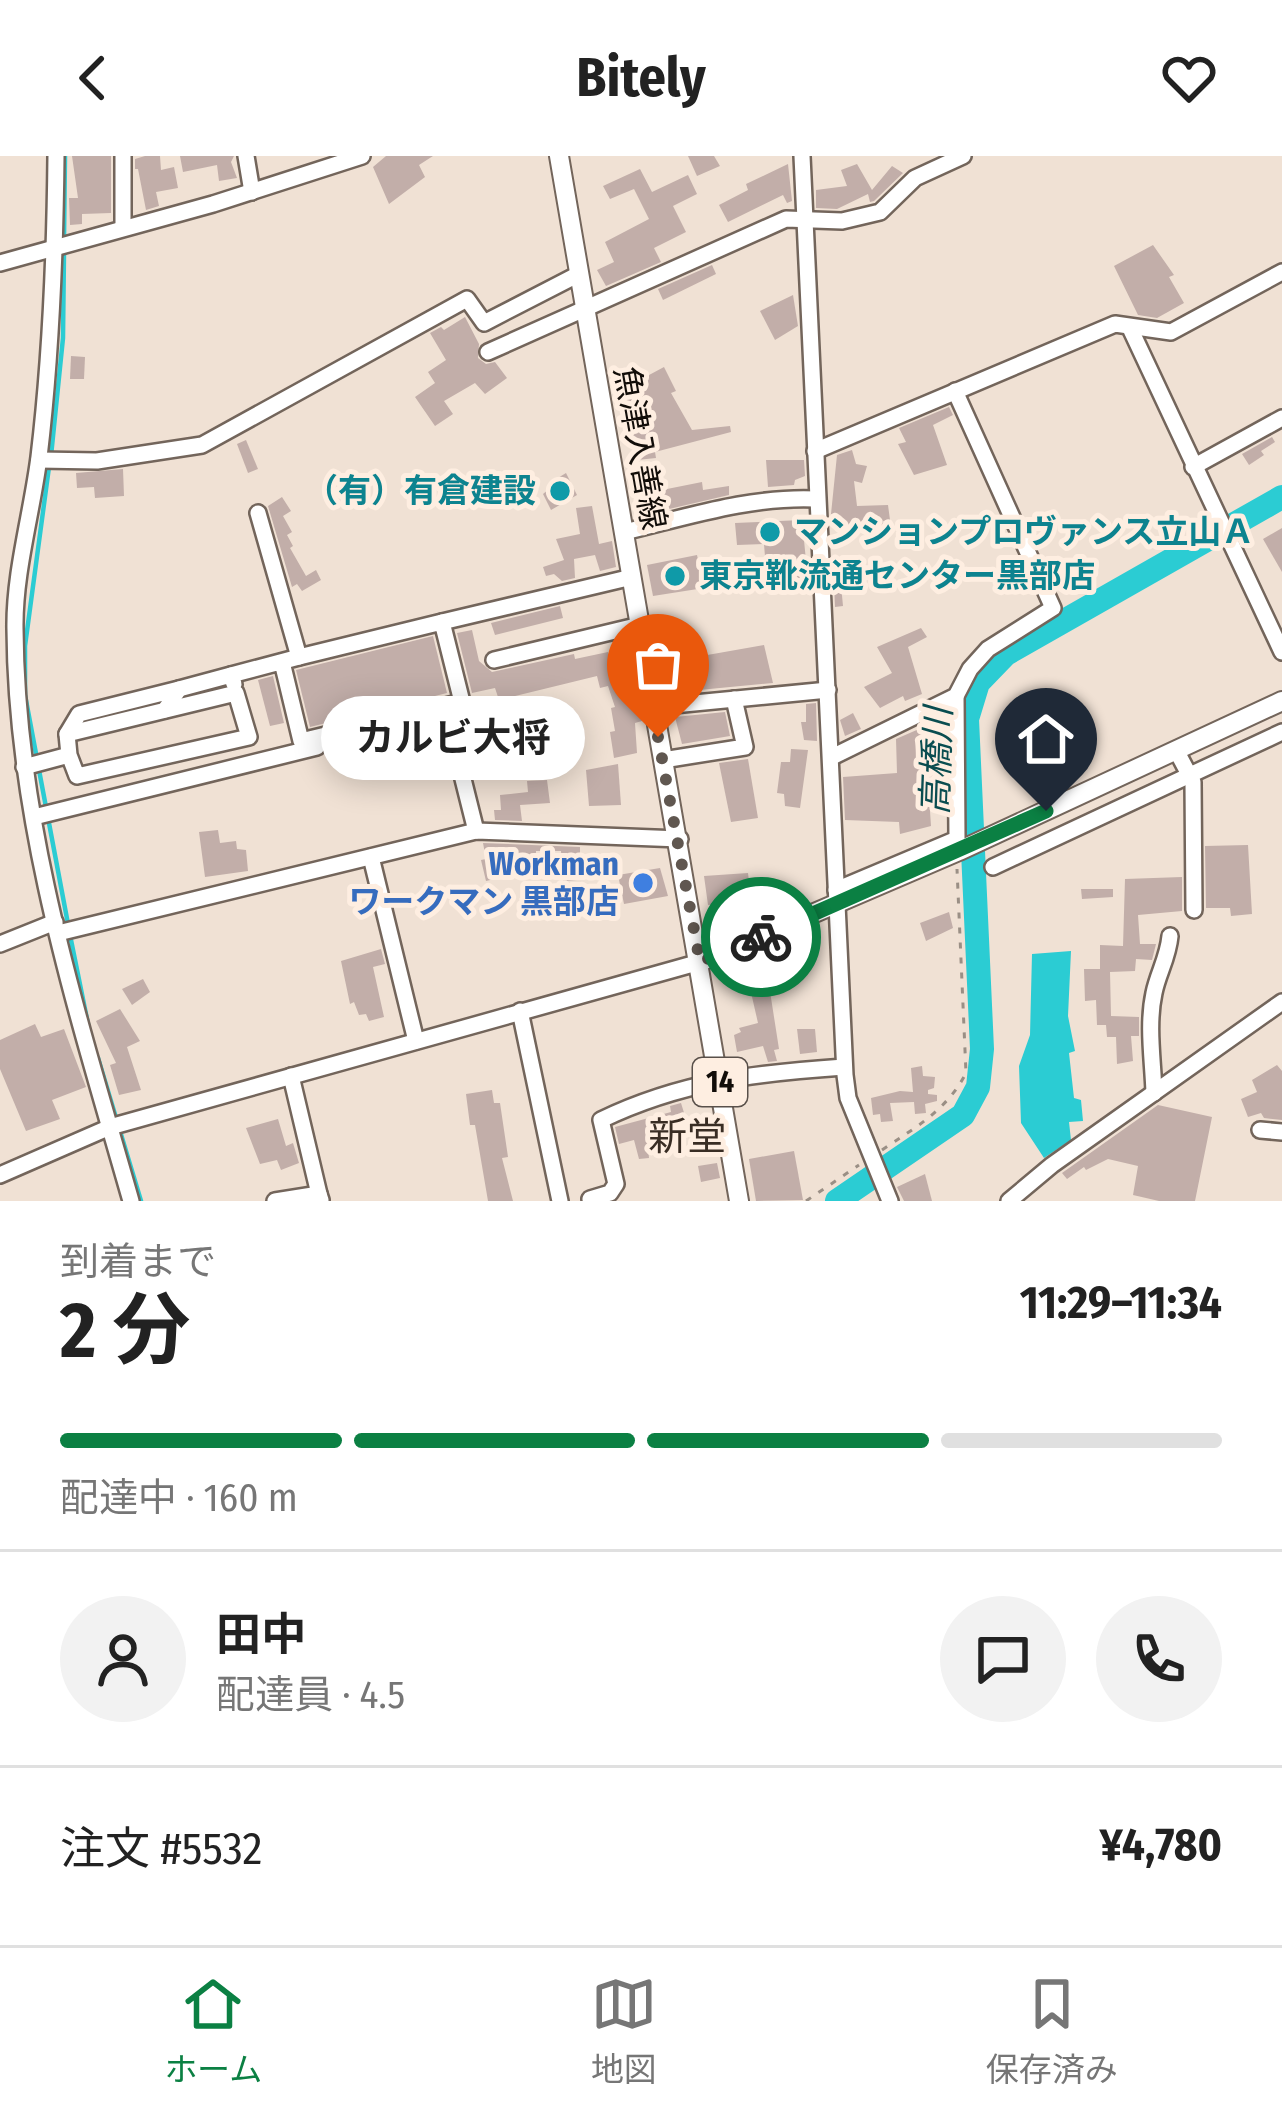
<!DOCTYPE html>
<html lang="ja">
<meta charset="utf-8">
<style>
body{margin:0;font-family:"Fira Sans Condensed","Noto Sans JP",sans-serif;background:#f2f2f2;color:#222;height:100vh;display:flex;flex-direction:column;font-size:45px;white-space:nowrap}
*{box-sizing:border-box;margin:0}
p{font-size:39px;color:#767676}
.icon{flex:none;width:66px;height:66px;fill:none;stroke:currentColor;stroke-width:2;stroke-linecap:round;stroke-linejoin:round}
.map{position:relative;height:1045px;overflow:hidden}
.details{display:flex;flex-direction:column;background:#fff;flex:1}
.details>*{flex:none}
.pin{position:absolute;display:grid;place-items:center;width:102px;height:102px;color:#fff;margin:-123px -51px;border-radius:50% 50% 50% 0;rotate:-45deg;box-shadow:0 0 12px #0007}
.pin .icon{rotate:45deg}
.courier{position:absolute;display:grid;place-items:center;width:120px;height:120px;margin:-60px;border:9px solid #0b8043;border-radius:50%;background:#fff;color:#222;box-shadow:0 3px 15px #0007}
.bubble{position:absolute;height:84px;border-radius:42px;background:#fff;box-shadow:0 6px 30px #0003;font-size:39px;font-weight:700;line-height:84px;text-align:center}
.summary em{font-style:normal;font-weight:700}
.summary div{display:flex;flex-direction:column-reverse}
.summary{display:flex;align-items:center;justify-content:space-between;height:204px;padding:0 60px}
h1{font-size:78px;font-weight:700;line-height:90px}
.bar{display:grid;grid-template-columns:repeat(4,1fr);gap:18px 12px;align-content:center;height:144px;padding:0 60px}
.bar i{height:15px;border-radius:9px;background:#e0e0e0}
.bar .active{background:#0b8043}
.bar p{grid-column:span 4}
.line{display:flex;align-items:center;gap:30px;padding:0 60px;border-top:3px solid #e0e0e0}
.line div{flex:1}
.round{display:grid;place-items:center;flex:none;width:126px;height:126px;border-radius:63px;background:#f2f2f2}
header{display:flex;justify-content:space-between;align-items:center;height:156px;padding:0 60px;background:#fff;font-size:54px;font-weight:700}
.dock{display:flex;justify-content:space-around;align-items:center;height:168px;border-top:3px solid #e0e0e0;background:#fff;font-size:33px;color:#767676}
.dock a{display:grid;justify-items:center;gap:6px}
.dock .active{color:#0b8043}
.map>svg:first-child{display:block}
.water{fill:#2bccd3}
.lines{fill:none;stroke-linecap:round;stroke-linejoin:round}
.stream{stroke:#2bccd3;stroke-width:4.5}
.river{stroke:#2bccd3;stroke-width:24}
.building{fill:#c2aea9}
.minor-casing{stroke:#73655b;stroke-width:20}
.major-casing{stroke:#73655b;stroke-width:22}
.path{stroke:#9a8f85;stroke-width:3;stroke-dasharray:6 9;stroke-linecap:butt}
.minor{stroke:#fff;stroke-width:15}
.major{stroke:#fff;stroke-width:18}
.done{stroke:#605750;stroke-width:12;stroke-dasharray:0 21.6}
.route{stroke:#0b8043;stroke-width:15}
.culture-dot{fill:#0f9aa8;stroke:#feeee1;stroke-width:4.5}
.shop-dot{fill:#3f7fe0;stroke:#feeee1;stroke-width:4.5}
.labels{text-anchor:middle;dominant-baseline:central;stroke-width:10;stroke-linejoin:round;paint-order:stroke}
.shield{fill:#feeee1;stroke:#59504a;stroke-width:3}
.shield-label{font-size:30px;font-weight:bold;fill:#120d09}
.street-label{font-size:33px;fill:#120d09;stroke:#feeee1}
.culture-label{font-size:33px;font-weight:bold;fill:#0d838f;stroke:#feeee1;text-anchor:start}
.shop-label{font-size:33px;font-weight:bold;fill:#366cbe;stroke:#feeee1;text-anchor:end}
.water-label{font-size:36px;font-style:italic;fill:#0a4d50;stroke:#feeee1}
.quarter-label{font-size:39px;fill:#392d24;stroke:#feeee1}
</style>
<header><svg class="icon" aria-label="back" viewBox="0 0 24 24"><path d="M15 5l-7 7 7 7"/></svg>Bitely<svg class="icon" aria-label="heart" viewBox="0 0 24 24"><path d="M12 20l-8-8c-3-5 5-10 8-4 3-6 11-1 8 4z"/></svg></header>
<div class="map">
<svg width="1282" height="1045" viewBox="0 0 1282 1045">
<rect width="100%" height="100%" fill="#f0e1d4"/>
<!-- water -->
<path class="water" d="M 1071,795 L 1068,860 L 1075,895 L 1069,897 L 1074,942 L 1081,944 L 1083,965 L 1069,966 L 1071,984 L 1044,1002 L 1021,967 L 1019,910 L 1030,879 L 1032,798 Z"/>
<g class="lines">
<!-- stream -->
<g class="stream">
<path d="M 64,84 L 65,0"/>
<path d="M 51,300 L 63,182 L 64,96"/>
<path d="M 37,603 L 25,539 L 25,490 L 49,311"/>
<path d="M 39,614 L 68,768"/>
<path d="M 70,779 L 88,868"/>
<path d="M 98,902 L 141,1045"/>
</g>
<!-- river -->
<path class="river" d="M 837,1045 L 963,959 L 978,931 L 982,893 L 967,563 L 978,527 L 1006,498 L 1282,341"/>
</g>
<!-- building -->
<g class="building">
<path d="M 72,0 L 111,0 L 111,57 L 82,58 L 82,68 L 70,69 L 69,42 L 78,42 Z"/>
<path d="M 145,0 L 160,0 L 161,14 L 174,11 L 178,32 L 156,36 L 159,50 L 146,54 L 138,13 L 135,13 L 135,3 Z"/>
<path d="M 180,0 L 234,0 L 231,6 L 237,22 L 219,25 L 217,9 L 183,16 Z"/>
<path d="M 386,0 L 433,0 L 419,9 L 425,21 L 389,48 L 373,11 Z"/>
<path d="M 688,0 L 714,0 L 720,10 L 697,20 Z"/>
<path d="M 788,8 L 792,45 L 787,47 L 783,39 L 728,66 L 719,49 L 748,34 L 746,28 Z"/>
<path d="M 857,8 L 872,34 L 892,10 L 903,17 L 874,45 L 870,46 L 868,38 L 837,53 L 816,52 L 816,34 L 847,30 L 841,14 Z"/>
<path d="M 640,13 L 652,36 L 688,19 L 697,38 L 673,50 L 686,76 L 654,92 L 661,106 L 606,130 L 597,114 L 614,106 L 605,86 L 649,63 L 634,33 L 610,43 L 603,30 Z"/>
<path d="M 1153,89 L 1174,119 L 1169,121 L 1184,147 L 1157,162 L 1138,159 L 1114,110 Z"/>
<path d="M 712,109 L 716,118 L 663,144 L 658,133 Z"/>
<path d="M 793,139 L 798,170 L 775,184 L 760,155 Z"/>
<path d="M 465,161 L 479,188 L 478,202 L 486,208 L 495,206 L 507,222 L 485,238 L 475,227 L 444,245 L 453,258 L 435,270 L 415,241 L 435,227 L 428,216 L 446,204 L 430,177 L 441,171 L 444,174 Z"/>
<path d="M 71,200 L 85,201 L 84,223 L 70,223 Z"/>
<path d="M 664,211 L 676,235 L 671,237 L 692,274 L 730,270 L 731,276 L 655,296 L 656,302 L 637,304 L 621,257 L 629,255 L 615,229 L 633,219 L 636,226 Z"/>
<path d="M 949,251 L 953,259 L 933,269 L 947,309 L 914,319 L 898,288 L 906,286 L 899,272 Z"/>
<path d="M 1272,281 L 1275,286 L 1261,295 L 1264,299 L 1249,309 L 1242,298 Z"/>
<path d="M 246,284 L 258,313 L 248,317 L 237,288 Z"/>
<path d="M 852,294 L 856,308 L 867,310 L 862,327 L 854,325 L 857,350 L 888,349 L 890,364 L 883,365 L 884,370 L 844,376 L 842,366 L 837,366 L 836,358 L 831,358 L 837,299 Z"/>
<path d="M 766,304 L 804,304 L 805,320 L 795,324 L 794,329 L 768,331 Z"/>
<path d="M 123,313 L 124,340 L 95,342 L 94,331 L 77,332 L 76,317 Z"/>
<path d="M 566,317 L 577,339 L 551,354 L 543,338 L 549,333 L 548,328 Z"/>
<path d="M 702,326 L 703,334 L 729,330 L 729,339 L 652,357 L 647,337 Z"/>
<path d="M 282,341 L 291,355 L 283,360 L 292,376 L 287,379 L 293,390 L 290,392 L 306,420 L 316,414 L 321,424 L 302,435 L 297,428 L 292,431 L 268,350 Z"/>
<path d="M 592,350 L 599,388 L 612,385 L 616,411 L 600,415 L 595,399 L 574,403 L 575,422 L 562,425 L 554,418 L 546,420 L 543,411 L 564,404 L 556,383 L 580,378 L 576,352 Z"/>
<path d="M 802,364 L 808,425 L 767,426 L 764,388 L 737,389 L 735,367 Z"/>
<path d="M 1282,372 L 1282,416 L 1263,383 Z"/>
<path d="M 697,399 L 704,432 L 653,440 L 647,409 Z"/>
<path d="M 860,405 L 860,429 L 841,429 L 843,450 L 835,451 L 833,406 Z"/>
<path d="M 560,450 L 563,462 L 495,479 L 491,467 Z"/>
<path d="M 921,472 L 927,481 L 908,491 L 922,538 L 905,545 L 903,540 L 880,552 L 864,531 L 892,517 L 877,491 Z"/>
<path d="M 472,474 L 479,505 L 492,516 L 574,498 L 575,503 L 608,496 L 615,517 L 632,512 L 642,565 L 635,567 L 637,597 L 614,602 L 610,576 L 615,575 L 611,552 L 615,551 L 608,530 L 600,532 L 597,520 L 499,544 L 495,532 L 472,537 L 457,477 Z"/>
<path d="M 433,480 L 447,537 L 310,571 L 296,514 Z"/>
<path d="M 764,489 L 773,527 L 668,537 L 662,507 Z"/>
<path d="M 273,520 L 284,567 L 270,570 L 258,524 Z"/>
<path d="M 816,547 L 817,585 L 804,584 L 801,566 L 806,566 L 806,548 Z"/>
<path d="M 725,556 L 730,580 L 682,588 L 675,561 Z"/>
<path d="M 853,557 L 861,573 L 845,580 L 840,564 Z"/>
<path d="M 935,566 L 940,593 L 926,595 L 931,670 L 900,678 L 899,666 L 845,664 L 843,621 L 897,617 L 896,583 Z"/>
<path d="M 791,593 L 808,594 L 800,652 L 785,650 L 784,638 L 777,637 L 781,606 L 790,606 Z"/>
<path d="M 748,603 L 758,662 L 731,666 L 719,607 Z"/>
<path d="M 618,608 L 621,649 L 589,650 L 586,614 Z"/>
<path d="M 547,624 L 550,647 L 520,649 L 522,665 L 495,664 L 494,654 L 501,654 L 500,639 L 528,636 L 527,625 Z"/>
<path d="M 218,674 L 220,687 L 236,685 L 237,693 L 246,694 L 248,715 L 205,721 L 199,676 Z"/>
<path d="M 483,687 L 580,691 L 580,700 L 575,700 L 577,724 L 563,725 L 561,695 L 536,695 L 535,719 L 515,718 L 486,725 L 481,704 L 486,703 Z"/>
<path d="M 1248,689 L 1252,758 L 1231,760 L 1230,752 L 1206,752 L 1205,690 Z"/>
<path d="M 660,712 L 668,740 L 624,748 L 618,719 Z"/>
<path d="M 748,717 L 749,725 L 785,728 L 784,740 L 750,737 L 751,745 L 708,749 L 704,720 Z"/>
<path d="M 1182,721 L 1182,755 L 1138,759 L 1140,788 L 1156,788 L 1152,804 L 1136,803 L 1135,815 L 1110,816 L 1111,860 L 1139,861 L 1139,880 L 1131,880 L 1133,905 L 1117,908 L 1116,881 L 1107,881 L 1106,869 L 1097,869 L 1096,844 L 1085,845 L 1084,813 L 1100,813 L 1100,789 L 1123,790 L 1125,723 Z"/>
<path d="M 1081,733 L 1113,733 L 1113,741 L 1082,743 Z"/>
<path d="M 949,756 L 953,772 L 926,785 L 920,767 Z"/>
<path d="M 381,793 L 385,808 L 373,811 L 384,861 L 369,865 L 366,858 L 359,859 L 354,846 L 350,848 L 341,805 Z"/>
<path d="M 143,823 L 150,836 L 132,849 L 122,833 Z"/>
<path d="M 769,829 L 779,893 L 774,894 L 777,905 L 768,906 L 763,890 L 737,896 L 734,879 L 741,876 L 739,872 L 758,867 L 750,832 Z"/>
<path d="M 120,853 L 140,885 L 127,891 L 141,934 L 119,939 L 110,909 L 116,907 L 96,865 Z"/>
<path d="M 35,868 L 41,881 L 64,873 L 86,931 L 52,944 L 60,963 L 26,975 L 0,913 L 0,884 Z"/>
<path d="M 797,873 L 815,873 L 817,896 L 800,898 Z"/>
<path d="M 1277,909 L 1282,915 L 1282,964 L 1264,962 L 1261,957 L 1248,961 L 1241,943 L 1257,936 L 1252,924 Z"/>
<path d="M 922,910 L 923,920 L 935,921 L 934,932 L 928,934 L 928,938 L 937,939 L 937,945 L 925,948 L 926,957 L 915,958 L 914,946 L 890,947 L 893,965 L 881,966 L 880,958 L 873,959 L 871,942 L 900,935 L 913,936 L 911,912 Z"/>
<path d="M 492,934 L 494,947 L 500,947 L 508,1001 L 502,1002 L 513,1045 L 488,1045 L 475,969 L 470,969 L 466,938 Z"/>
<path d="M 681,947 L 685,960 L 657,969 L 661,986 L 648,990 L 649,1002 L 639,1003 L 634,984 L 619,988 L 615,971 L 671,956 L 670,950 Z"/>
<path d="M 1158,949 L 1212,961 L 1195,1045 L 1159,1045 L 1133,1039 L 1138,1010 L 1108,1003 L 1086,1014 L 1084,1011 L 1067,1023 L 1062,1017 Z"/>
<path d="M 278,963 L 286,990 L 293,987 L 299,1007 L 281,1014 L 277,1004 L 260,1008 L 246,972 Z"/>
<path d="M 794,995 L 803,1044 L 756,1045 L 749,1003 Z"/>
<path d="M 717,1007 L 720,1022 L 701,1026 L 698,1010 Z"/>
<path d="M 925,1018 L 932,1045 L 904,1045 L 897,1031 Z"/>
</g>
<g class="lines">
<!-- minor casing -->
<g class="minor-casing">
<g id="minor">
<path d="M 56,0 C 55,101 51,201 39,301 C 32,357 14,417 15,473 C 16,669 78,859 131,1045"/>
<path d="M 123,0 L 123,72"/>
<path d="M 246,0 L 252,36"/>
<path d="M 802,0 L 845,919 L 848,942 L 890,1045"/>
<path d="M 0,107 L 213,48 L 362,0"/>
<path d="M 1130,172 L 1282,496"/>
<path d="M 488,196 L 786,63 L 842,65 L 880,56 L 915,22 L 963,0"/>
<path d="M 815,295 L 1115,168 L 1171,176 L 1282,116"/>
<path d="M 39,304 L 97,305 L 202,289 L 467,143 L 484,167 L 579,118"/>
<path d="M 1193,311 L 1282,262"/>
<path d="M 258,357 L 299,501"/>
<path d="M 624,376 C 687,361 751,340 816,343"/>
<path d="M 442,466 L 632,421"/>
<path d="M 494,504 L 640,469"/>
<path d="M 231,519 L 299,501 L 442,466 L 462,546 L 301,585 L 282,506"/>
<path d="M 179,533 L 231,519 L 234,528"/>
<path d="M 653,551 L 828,534"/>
<path d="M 433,563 L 447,559 L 476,675"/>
<path d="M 67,578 L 79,558 L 179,533 L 165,554"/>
<path d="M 1176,594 L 1193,626 L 1194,754"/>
<path d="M 832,601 L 956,540 L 970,513 L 988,493 L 1053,452 L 955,235"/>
<path d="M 663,604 L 745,591 L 734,543"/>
<path d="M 24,611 L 69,599 L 67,578 L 236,537 L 249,581 L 77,620 L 69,599"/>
<path d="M 34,661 L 317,591"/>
<path d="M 371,701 L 416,885"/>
<path d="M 993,711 L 1282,576"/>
<path d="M 836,734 L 957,683 L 956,540"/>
<path d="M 58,777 L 476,675 L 680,683"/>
<path d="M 0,788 L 55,766"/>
<path d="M 520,855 L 560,1045"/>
<path d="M 291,920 L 319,1038"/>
<path d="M 1154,937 C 1153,905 1147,869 1154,837 C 1158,817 1168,802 1170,780"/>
<path d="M 1260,974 L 1282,976"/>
<path d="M 0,1019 L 110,971 L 700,806"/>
<path d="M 590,1043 L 610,1037 L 616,1028 L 601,964 C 682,925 756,917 844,911"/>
<path d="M 275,1045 L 319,1038 L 321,1044"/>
<path d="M 1009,1045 L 1052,1009 L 1282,846"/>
</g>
</g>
<!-- major casing -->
<g class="major-casing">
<g id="major">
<path d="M 559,0 L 739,1045"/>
<path d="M 700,806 L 959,695 L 1282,545"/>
</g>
</g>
<!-- path -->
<g class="path">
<path d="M 882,994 C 916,971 947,954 966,917 L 957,713"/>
<path d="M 806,1045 L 859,1009"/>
</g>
<!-- minor -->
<use href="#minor" class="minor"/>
<!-- major -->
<use href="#major" class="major"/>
</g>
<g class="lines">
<!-- done -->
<path class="done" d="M 658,581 L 700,806 L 761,781"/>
<!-- route -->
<path class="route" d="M 761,781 L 1046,655"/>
</g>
<!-- markers -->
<g class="culture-dot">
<circle cx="560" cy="335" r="12"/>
<circle cx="770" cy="376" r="12"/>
<circle cx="675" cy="420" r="12"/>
</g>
<circle class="shop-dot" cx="643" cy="727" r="12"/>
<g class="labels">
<!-- shield labels -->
<rect class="shield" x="693" y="902" width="54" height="48" rx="9"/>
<g class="shield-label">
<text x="720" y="926">14</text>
</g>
<!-- street labels -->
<g class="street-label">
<text transform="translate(640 292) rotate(80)">魚津入善線</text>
</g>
<!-- culture labels -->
<g class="culture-label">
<text x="536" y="335" text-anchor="end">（有）有倉建設</text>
<text x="794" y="376">マンションプロヴァンス立山Ａ</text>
<text x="699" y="420">東京靴流通センター黒部店</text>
</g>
<!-- shop labels -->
<g class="shop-label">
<text x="619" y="708">Workman<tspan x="619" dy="38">ワークマン 黒部店</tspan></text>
</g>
<!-- water labels -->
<g class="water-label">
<text transform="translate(937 605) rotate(-88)">高橋川</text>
</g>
<!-- quarter labels -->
<g class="quarter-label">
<text x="687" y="981">新堂</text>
</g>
</g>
</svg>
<div class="pin" style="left:658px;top:581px;background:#ea580c"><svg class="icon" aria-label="bag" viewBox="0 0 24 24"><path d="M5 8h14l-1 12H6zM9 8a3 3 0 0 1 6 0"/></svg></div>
<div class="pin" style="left:1046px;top:655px;background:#1f2937"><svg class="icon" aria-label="home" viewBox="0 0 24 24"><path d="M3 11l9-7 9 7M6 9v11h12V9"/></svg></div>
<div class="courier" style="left:761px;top:781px"><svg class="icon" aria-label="bike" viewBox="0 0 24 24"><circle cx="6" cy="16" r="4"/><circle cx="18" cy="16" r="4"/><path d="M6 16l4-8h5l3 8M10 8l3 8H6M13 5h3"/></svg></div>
<div class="bubble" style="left:321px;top:540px;width:264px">カルビ大将</div>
</div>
<section class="details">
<div class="summary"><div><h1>2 分</h1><p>到着まで</p></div><em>11:29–11:34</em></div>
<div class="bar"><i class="active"></i><i class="active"></i><i class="active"></i><i></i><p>配達中 · 160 m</p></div>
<div class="line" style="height:216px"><a class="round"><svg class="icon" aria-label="person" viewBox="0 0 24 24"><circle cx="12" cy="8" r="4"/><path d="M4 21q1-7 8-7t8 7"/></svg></a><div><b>田中</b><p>配達員 · 4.5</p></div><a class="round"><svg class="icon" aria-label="chat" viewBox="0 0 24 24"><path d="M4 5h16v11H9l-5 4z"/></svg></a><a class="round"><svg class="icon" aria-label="phone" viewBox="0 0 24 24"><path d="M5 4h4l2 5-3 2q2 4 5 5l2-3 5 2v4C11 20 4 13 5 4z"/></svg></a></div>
<div class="line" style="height:156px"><div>注文 #5532</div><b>¥4,780</b></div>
</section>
<nav class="dock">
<a class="active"><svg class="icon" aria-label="home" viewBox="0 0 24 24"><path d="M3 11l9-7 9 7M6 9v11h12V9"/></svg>ホーム</a>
<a><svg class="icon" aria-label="map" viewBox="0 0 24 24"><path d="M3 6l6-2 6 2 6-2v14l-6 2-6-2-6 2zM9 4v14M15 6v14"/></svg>地図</a>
<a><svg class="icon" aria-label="saved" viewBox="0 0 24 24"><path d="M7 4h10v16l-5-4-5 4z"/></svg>保存済み</a>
</nav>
